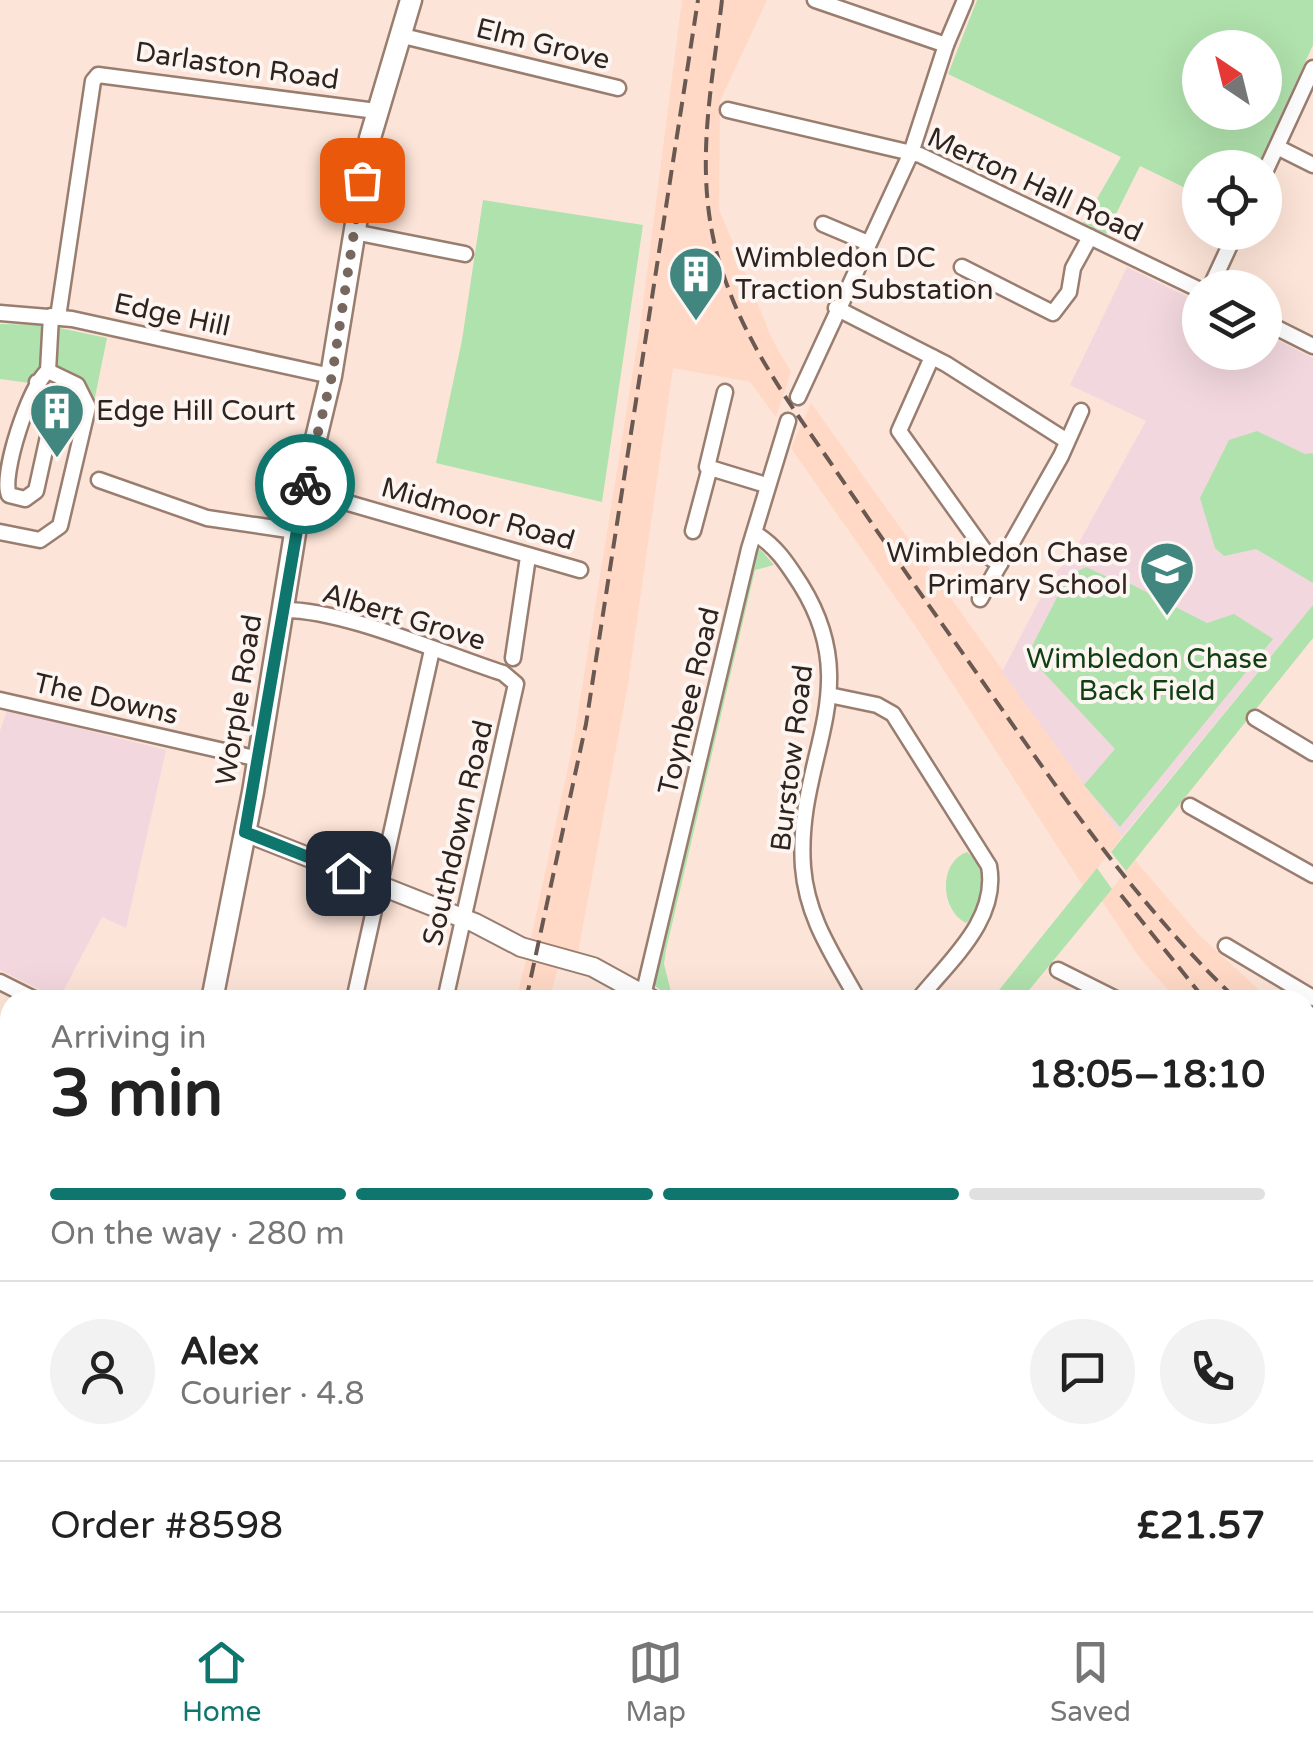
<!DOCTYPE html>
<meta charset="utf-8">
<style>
body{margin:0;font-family:"Varela Round",sans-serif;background:#f2f2f2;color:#222;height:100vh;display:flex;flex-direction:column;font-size:38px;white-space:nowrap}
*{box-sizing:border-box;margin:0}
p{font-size:32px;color:#767676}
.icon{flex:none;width:55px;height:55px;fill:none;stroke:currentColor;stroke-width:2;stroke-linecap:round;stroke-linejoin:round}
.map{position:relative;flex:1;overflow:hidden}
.drawer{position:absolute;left:0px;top:990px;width:1315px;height:622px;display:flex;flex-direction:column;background:#fff;border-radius:30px 30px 0 0;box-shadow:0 10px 40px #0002}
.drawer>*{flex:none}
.needle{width:65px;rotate:325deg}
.controls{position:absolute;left:1182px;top:30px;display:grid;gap:20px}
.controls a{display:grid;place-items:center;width:100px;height:100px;border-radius:50%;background:#fff;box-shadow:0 10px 40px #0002;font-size:50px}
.pin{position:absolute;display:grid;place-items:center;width:85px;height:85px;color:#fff;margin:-42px;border-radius:20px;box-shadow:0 5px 15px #0006}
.courier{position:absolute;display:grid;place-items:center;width:100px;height:100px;margin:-50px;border:8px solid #0f766e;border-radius:50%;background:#fff;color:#222;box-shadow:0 2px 12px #0007}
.overview em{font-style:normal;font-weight:700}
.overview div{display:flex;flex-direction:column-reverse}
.overview{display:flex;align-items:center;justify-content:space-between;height:170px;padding:0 50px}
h1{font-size:65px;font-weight:700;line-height:75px}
.bar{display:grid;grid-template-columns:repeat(4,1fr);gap:15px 10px;align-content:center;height:120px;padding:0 50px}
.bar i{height:12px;border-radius:8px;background:#e0e0e0}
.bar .on{background:#0f766e}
.bar p{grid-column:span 4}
.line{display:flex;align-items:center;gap:25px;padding:0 50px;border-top:2px solid #e0e0e0}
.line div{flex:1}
.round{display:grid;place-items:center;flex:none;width:105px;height:105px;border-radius:52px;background:#f2f2f2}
.tab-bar{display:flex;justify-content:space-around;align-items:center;height:140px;border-top:2px solid #e0e0e0;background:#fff;font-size:28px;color:#767676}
.tab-bar a{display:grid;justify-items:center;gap:5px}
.tab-bar .on{color:#0f766e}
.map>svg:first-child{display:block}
.built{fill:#ffd9c5}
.education{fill:#f2d8de}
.green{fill:#b0e2ad;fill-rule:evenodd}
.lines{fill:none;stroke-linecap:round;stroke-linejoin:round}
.minor-casing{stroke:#997e70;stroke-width:19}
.tertiary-casing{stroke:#997e70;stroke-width:22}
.secondary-casing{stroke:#997e70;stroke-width:25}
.primary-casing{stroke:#997e70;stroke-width:25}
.minor{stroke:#fff;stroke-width:14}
.tertiary{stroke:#fff;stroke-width:18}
.secondary{stroke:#fff;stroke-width:20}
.primary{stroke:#fff;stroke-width:20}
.rail{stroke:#695952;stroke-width:4;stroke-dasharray:15 8;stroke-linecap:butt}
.done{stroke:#77675f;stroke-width:10;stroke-dasharray:0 18}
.route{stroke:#0f766e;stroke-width:12}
.labels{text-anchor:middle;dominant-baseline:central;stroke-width:8;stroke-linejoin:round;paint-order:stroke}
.street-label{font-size:28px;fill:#2f231e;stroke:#fcf5f2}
.poi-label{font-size:28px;fill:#2f231e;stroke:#fcf5f2;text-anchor:start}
.park-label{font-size:28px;fill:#103f11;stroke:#fcf5f2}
</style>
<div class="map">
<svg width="1313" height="1611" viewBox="0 0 1313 1611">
<rect width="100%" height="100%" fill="#fde4d8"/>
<!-- built -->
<g class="built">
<path d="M 682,0 L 767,0 L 720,101 L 719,209 L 773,341 L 791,372 L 776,417 L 750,382 L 673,368 L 628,684 L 578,952 L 531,938 L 573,744 L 640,327 Z"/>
<path d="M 811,403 L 1122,837 L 1083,886 L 914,624 L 791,448 Z"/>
<path d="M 1135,860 L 1198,934 L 1270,1000 L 1177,1000 L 1139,957 L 1102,901 Z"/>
<path d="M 528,952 L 559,964 L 549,1000 L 516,1000 Z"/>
</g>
<!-- education -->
<g class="education">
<path d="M 1127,267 L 1200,303 L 1200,352 L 1265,352 L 1265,334 L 1313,358 L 1313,605 L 1122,837 L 1002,672 L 1052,576 L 1071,557 L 1146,421 L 1070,385 Z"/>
<path d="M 7,710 L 166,750 L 126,928 L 102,917 L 59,999 L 0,970 L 0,731 Z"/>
</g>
<!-- green -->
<g class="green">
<path d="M 977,0 L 1313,0 L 1313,45 L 1257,167 L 1200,168 L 1200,195 L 1140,166 L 1106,234 L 1083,223 L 1121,157 L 948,74 ZM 1200,48 L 1265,48 L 1265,112 L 1200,112 Z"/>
<path d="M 483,200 L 643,225 L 602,502 L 436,463 L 462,340 Z"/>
<path d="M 0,324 L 42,325 L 43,367 L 30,383 L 0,379 Z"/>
<path d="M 55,327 L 107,338 L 94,402 L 53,368 Z"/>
<path d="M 1257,431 L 1305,454 L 1313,453 L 1313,583 L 1256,549 L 1224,556 L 1215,548 L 1200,498 L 1229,440 Z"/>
<path d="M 760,549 L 774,565 L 755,570 L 666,950 L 664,964 L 673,1000 L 653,984 L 754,552 Z"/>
<path d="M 1086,567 L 1116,581 L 1119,578 L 1207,623 L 1234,614 L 1273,639 L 1120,827 L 1084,785 L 1115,749 L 1032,660 L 1031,648 L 1068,576 Z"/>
<path d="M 1313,605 L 1313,638 L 1126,871 L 1111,852 Z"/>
<path d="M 967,852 C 990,870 989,905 966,923 C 940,910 938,862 967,852 Z"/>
<path d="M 1097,868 L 1112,889 L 1021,1000 L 991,1000 Z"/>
</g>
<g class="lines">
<!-- minor casing -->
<g class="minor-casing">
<g id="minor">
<path d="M 815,0 L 946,45"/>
<path d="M 399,35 L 618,88"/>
<path d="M 728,110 L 920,155 L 1200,290"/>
<path d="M 1277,147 L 1313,165"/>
<path d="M 1265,172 L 1313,68"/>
<path d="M 823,224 L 868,243"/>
<path d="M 354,232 L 465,254"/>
<path d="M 962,267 L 1053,313 L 1069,292 L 1073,268 L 1090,237"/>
<path d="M 1210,288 L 1236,232"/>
<path d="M 836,308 L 946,364 L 1067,441"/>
<path d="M 0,313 L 72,319 L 331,376"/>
<path d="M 58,317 L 93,81 L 98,75 L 376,111"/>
<path d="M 1265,322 L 1313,346"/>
<path d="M 932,357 L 899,431 L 989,557 L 1000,564"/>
<path d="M 37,382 L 51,423 L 36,491 L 25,499 L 9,495 C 0,476 30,384 48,371 L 51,316"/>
<path d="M 725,392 L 707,467 L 766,485"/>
<path d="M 798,397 L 911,153 L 946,45 L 965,0"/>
<path d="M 99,480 L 207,518 L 295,531"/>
<path d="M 303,490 L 580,570"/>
<path d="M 693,531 L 709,471"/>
<path d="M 0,532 L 40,540 L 60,526 L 88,407 L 77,385 L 48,371"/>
<path d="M 756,534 C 777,547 788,565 801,585 C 867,691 795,758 803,867 C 807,919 834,956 858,1000"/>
<path d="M 980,599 L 1061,456 L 1081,411"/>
<path d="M 281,610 C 341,608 443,654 503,673 L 516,684 L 445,1000"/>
<path d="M 513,658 L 528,557"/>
<path d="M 829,695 L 877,705 L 893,714 L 989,866 C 999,920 949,961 918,1000"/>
<path d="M 0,700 L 259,759"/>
<path d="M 1255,718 L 1313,753"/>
<path d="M 1190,806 L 1313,875"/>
<path d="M 1226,946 L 1313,998"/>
<path d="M 1058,970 L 1118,1000"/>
<path d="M 0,982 L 36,1000"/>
<path d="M 354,1000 L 432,650"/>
<path d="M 642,1000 L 749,549 L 788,421"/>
<path d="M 1305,1104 L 1313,1108"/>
<path d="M 0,1162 L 10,1167"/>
<path d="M 1305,1226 L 1313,1230"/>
<path d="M 0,1263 L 10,1229"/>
<path d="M 1305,1417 L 1313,1422"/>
<path d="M 0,1554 L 10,1558"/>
<path d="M 115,1602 L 128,1611"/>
<path d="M 455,1602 L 468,1611"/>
<path d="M 682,1602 L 696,1611"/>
<path d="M 921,1602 L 934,1611"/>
<path d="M 1140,1602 L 1142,1604"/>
<path d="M 195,1611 L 199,1602"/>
</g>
</g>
<!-- tertiary casing -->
<g class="tertiary-casing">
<path id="tertiary" d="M 245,832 L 475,923 L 521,947 L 593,967 L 653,1000"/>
</g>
<!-- secondary casing -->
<g class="secondary-casing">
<g id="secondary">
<path d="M 212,1000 L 253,792 L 299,509 L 331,376 L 370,138 L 411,0"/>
<path d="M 83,1611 L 87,1602"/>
</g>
</g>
<!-- primary casing -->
<g class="primary-casing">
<g id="primary">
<path d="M 1305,1333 L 1313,1318"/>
<path d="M 1305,1369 L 1313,1354"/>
<path d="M 443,1611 L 450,1602"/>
<path d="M 1151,1611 L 1158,1602"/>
</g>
</g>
<!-- minor -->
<use href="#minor" class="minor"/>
<!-- tertiary -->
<use href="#tertiary" class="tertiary"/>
<!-- secondary -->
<use href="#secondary" class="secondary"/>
<!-- primary -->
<use href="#primary" class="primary"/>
<!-- rail -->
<g class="rail">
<path d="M 722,0 C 712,87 694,167 717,254 C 739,333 782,393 828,459 C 863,511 899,563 935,614 C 1030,747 1118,887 1237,1000"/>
<path d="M 1121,895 L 1205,1000"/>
<path d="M 526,1000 L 586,724 L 698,0"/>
<path d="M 1305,1057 L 1313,1063"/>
<path d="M 1305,1081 L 1313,1085"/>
<path d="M 288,1611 L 292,1602"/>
<path d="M 308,1611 L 312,1602"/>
</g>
</g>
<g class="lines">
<!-- done -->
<path class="done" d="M 305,484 L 332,376 L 362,180"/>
<!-- route -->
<path class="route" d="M 305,484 L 245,832 L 348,873"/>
</g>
<!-- icons -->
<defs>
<g id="building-pin" transform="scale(2.875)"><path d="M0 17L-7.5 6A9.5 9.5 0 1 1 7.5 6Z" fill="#418780" stroke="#fcf5f2"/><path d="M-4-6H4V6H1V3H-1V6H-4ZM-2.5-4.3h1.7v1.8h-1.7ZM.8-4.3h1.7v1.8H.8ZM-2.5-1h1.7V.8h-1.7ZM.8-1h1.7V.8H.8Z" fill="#fff"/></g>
<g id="school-pin" transform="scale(2.875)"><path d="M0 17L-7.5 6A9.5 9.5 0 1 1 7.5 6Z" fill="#418780" stroke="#fcf5f2"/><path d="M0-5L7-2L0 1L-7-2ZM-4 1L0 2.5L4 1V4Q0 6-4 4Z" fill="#fff"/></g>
</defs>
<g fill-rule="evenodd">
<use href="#building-pin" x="696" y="274"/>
<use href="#building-pin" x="57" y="411"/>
<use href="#school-pin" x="1167" y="569"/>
</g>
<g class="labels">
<!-- street labels -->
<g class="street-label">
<text transform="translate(543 44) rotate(14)">Elm Grove</text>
<text transform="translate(237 66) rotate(8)">Darlaston Road</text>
<text transform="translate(1035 185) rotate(25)">Merton Hall Road</text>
<text transform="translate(172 315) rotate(12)">Edge Hill</text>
<text transform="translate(478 514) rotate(16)">Midmoor Road</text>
<text transform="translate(404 617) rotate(17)">Albert Grove</text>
<text transform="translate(106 699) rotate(13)">The Downs</text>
<text transform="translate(239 700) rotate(-81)">Worple Road</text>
<text transform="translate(689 701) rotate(-77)">Toynbee Road</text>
<text transform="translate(792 758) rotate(-83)">Burstow Road</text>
<text transform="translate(458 833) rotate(-77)">Southdown Road</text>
</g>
<!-- poi labels -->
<g class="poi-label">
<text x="735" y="258">Wimbledon DC<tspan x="735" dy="32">Traction Substation</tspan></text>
<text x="96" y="411">Edge Hill Court</text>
<text x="1128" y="553" text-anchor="end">Wimbledon Chase<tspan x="1128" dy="32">Primary School</tspan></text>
</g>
<!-- park labels -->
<g class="park-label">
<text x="1147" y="659">Wimbledon Chase<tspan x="1147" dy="32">Back Field</tspan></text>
</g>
</g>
</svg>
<div class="controls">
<a><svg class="needle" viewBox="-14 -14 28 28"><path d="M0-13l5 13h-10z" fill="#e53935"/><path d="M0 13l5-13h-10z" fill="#767676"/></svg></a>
<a><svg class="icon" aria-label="locate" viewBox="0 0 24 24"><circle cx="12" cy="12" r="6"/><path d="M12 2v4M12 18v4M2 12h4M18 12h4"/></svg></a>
<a><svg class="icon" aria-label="layers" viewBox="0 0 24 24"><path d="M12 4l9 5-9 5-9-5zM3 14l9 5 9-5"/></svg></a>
</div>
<div class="pin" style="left:362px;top:180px;background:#ea580c"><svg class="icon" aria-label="bag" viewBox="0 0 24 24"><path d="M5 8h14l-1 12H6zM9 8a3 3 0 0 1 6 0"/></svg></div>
<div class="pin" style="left:348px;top:873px;background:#1f2937"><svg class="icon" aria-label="home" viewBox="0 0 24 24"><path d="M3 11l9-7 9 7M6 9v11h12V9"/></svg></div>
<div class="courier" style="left:305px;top:484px"><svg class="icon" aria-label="bike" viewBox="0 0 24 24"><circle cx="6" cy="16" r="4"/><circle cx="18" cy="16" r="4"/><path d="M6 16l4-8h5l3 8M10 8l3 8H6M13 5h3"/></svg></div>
<section class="drawer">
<div class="overview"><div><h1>3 min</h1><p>Arriving in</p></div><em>18:05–18:10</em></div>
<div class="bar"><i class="on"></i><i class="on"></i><i class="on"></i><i></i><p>On the way · 280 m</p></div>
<div class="line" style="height:180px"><a class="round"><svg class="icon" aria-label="person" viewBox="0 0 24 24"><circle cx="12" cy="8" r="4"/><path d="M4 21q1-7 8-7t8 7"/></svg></a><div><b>Alex</b><p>Courier · 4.8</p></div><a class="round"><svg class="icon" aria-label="chat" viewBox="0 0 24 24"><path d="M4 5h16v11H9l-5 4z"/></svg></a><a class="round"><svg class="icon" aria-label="phone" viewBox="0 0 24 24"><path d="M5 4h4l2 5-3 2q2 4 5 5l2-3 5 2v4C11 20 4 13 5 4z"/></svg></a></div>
<div class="line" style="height:130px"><div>Order #8598</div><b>£21.57</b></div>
</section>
</div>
<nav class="tab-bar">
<a class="on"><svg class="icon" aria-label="home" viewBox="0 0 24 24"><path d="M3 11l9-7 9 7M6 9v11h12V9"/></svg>Home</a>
<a><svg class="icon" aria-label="map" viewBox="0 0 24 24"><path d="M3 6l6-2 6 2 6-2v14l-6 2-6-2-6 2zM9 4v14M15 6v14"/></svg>Map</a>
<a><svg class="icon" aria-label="saved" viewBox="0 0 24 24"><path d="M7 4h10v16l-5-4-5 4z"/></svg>Saved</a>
</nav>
